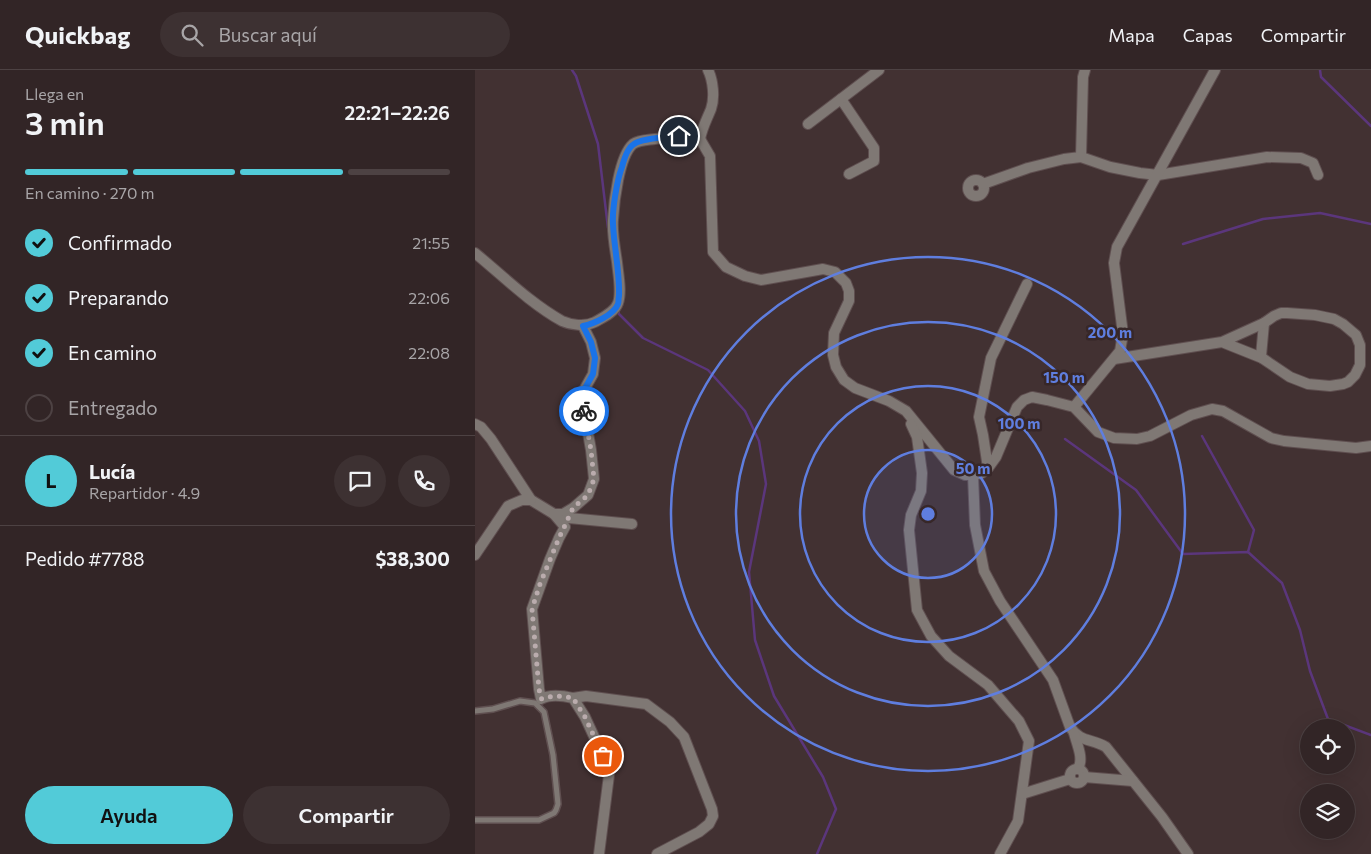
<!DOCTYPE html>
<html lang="es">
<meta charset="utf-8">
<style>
body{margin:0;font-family:Commissioner,sans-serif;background:#3d3132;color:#f1f3f6;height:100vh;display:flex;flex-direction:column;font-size:19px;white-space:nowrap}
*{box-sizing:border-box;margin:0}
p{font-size:16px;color:#a8a5a7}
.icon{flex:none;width:28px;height:28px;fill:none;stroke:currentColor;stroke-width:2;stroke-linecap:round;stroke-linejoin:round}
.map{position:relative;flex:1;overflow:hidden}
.sheet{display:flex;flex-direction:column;background:#322526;width:475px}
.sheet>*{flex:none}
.controls{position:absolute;left:825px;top:649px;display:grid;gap:10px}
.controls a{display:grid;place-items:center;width:55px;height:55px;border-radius:50%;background:#322526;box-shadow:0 5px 20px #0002,0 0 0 1px #4d4243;font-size:25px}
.pin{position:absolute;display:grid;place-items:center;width:42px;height:42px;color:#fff;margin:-21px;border:2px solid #fff;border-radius:50%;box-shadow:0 1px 5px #0007}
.courier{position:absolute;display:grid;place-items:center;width:50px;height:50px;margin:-25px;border:4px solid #1a73e8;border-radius:50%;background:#fff;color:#222;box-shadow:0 1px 6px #0007}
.summary em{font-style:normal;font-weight:600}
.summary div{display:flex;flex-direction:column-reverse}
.summary{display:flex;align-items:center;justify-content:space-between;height:85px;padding:0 25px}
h1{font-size:32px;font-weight:600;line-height:38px}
.bar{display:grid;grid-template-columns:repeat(4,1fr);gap:8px 5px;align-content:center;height:60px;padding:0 25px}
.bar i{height:6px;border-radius:4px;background:#4d4243}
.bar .current{background:#52cbd8}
.bar p{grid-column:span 4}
.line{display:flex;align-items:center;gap:12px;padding:0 25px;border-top:1px solid #4d4243}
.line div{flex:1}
.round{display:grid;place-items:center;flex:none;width:52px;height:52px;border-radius:26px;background:#3d3132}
ol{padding:0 25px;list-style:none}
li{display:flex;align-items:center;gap:15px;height:55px}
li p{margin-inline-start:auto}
li .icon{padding:5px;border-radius:50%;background:#52cbd8;color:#111;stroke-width:4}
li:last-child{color:#a8a5a7}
li i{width:28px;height:28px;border:2px solid #4d4243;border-radius:50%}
.action{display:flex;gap:10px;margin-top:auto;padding:10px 25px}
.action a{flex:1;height:58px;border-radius:30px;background:#52cbd8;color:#111;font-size:20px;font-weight:600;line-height:58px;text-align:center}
.action a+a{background:#3d3132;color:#f1f3f6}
header{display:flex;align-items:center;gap:30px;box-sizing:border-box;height:70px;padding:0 25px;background:#322526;border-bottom:1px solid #4d4243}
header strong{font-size:24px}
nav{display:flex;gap:28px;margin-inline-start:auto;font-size:18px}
.search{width:350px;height:45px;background:#3d3132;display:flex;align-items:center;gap:12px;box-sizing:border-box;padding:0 18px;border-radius:28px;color:#a8a5a7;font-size:19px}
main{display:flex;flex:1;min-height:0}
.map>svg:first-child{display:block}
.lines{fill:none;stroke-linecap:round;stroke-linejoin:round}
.stream{stroke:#5b367c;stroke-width:2.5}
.lane-casing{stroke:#5f4f50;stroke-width:8}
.street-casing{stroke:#5f4f50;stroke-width:12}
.lane{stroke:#7f7874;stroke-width:5}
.street{stroke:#7f7874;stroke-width:10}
.done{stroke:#baacad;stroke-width:5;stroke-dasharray:0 9}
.route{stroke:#1a73e8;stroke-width:6}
.ring{fill:none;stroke:#5f7edf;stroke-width:2.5}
.centre{fill:#5f7edf;stroke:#372728;stroke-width:2.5}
.ring-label{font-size:15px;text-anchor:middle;font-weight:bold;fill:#5f7edf;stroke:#372728;stroke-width:5;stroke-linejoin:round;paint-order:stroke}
</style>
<header>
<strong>Quickbag</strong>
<div class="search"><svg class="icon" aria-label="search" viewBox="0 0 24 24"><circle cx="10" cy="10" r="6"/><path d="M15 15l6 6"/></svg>Buscar aquí</div>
<nav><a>Mapa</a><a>Capas</a><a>Compartir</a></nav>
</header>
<main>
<section class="sheet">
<div class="summary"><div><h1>3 min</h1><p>Llega en</p></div><em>22:21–22:26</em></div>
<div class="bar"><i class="current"></i><i class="current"></i><i class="current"></i><i></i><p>En camino · 270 m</p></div>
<ol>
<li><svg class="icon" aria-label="check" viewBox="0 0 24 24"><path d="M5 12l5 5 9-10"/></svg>Confirmado<p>21:55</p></li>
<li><svg class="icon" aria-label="check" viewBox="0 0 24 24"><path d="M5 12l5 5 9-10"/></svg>Preparando<p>22:06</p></li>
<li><svg class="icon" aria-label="check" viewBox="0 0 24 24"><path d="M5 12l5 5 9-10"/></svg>En camino<p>22:08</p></li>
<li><i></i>Entregado</li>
</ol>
<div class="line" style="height:90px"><b class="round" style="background:#52cbd8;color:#111">L</b><div><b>Lucía</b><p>Repartidor · 4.9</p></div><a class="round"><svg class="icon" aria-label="chat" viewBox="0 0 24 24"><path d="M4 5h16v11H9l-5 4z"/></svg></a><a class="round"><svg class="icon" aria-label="phone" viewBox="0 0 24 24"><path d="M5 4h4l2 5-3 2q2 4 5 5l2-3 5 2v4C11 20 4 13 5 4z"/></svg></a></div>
<div class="line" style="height:65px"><div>Pedido #7788</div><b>$38,300</b></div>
<div class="action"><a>Ayuda</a><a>Compartir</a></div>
</section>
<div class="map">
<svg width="896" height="784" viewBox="0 0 896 784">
<rect width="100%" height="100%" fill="#423132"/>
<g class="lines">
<!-- stream -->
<g class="stream">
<path d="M 97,0 L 101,6 L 123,74 L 133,158"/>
<path d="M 845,0 L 846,7 L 896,56"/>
<path d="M 708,174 L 788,149 L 845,143 L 896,154"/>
<path d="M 143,238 L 144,244 L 168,268 L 233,300 L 270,341 L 284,371 L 291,414 L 274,502 L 280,570 L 299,626 L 348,707 L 361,739 L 342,784"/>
<path d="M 727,366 L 779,460 L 773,482"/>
<path d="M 590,369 L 661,420 L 708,484 L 773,482 L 807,513 L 825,560 L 835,601 L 853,649 L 896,665"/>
</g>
<!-- lane casing -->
<g class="lane-casing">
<path id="lane" d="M 0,641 L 18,639 L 45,631 L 60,633 L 69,642 L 78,685 L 83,734 L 81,740 L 79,743 L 64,750 L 0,750"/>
</g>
<!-- street casing -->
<g class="street-casing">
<g id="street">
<path d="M 366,29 L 399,78 L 399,91 L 374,104"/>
<path d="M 333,54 L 404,0"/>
<path d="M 225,69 C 227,58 232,49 236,39 C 240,28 238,10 233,0"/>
<path d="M 606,87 L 608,7 L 610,0"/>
<circle cx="501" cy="118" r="8"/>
<path d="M 508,114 L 553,98 L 589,89 L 606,87 L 635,97 L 665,103 L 683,105 L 792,87 L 826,88 L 838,93 L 843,105"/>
<path d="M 0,183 C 28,206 55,233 87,251 C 96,255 110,257 120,252 C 127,248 140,242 143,233 C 147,222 143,203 142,192 C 140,178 137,164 138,150 C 139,132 144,86 158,74 C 164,70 173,70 180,69 C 196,67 210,64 225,69 L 235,86 L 238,182 L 251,197 L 270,206 L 286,210 L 348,199 L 360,202 L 371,213 L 374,221 L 374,231 L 359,263 L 358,285 L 361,297 L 369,310 L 380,318 L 414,331 L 431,341 L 479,400 L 490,405 L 498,405 L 507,403 L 513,398 L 521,387 L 542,337 L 549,330 L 557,327 L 572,330 L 599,337 L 623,362 L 639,368 L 662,369 L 675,366 L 716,345 L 737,339 L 748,341 L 796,368 L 809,371 L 881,378 L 896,376"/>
<path d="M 787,288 L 786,286 L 789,253"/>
<path d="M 639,289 L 747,272 L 789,253 L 799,246 L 806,243 L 812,243 L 840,245 L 859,249 L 868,254 L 881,265 L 885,275 L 885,295 L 880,305 L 873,312 L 868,314 L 855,316 L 833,314 L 815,307 L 787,288 L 747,272"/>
<path d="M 599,337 L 645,281 L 648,264 L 639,193 L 642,177 L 740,0"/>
<path d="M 0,354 L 6,357 L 16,369 L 56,430 L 79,444 L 88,444 L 98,438 L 113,425 L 119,409 L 116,380 L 108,335 L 109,320 L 118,304 L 120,288 L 116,272 L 108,256"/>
<path d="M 436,354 L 442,367 L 447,403 L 446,421 L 436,445 L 434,460 L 442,540 L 456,566 L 474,586 L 513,615 L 544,651 L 554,671 L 543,751 L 525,784"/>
<path d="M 513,398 L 508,365 L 504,347 L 516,288 L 552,214"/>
<path d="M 498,405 L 500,455 L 509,501 L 525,531 L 578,610 L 595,657 C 606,673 616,668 631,677 L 687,747 L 713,784"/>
<path d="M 79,444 L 90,457 L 84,468 L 75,489 L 57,539 L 64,619 L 66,629 C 75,624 89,626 98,628 L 110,647 L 128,686 L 134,705 L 124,784"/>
<path d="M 94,448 L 157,454"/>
<path d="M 0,485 L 33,436 L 47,430 L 56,430"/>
<path d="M 98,628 L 111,626 L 171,634 L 195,652 L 209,667 L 237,739 L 238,746 L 234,754 L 224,762 L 182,784"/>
<path d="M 599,663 C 602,675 609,688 603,699"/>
<circle cx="602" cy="706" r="7"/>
<path d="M 609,707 L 658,711"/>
<path d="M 547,724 L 595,709"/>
</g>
</g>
<!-- lane -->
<use href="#lane" class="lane"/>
<!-- street -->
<use href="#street" class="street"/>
</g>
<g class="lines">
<!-- done -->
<path class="done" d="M 109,341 L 116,380 L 119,409 L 113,425 L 98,438 L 84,468 L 65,514 L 57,539 L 64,619 L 66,629 C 75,625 89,626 98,628 L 110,647 L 128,686"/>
<!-- route -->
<path class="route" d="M 109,341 L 109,320 L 118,304 L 120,288 L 116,272 L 108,256 C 118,254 139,245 143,234 C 144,232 143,229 144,226 C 145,202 139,178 138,154 C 137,140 142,110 147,97 C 149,89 152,78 159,74 C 167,68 194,67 204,66"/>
</g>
<!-- distance rings -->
<circle cx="453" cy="444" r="64" fill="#5f7edf" fill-opacity=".12"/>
<g class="ring">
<circle cx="453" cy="444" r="64"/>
<circle cx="453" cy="444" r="128"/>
<circle cx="453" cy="444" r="192"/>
<circle cx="453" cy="444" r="257"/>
</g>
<circle cx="453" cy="444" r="8" class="centre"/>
<g class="ring-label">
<text x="635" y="268">200 m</text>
<text x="589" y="313">150 m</text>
<text x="544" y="359">100 m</text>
<text x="498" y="404">50 m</text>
</g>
</svg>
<div class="controls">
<a><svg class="icon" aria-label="locate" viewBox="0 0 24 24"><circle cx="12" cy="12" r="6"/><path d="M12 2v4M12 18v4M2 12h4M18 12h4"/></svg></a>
<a><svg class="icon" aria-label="layers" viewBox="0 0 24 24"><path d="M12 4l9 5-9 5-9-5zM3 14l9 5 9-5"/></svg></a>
</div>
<div class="pin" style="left:128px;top:686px;background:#ea580c"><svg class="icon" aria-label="bag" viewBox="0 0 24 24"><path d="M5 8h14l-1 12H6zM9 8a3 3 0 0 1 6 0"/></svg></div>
<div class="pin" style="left:204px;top:66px;background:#1f2937"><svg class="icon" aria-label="home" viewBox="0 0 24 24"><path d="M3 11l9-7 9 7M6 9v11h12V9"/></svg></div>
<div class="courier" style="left:109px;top:341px"><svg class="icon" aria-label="bike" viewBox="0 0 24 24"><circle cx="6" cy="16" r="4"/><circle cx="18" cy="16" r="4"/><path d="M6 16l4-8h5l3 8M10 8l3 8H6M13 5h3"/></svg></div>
</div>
</main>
